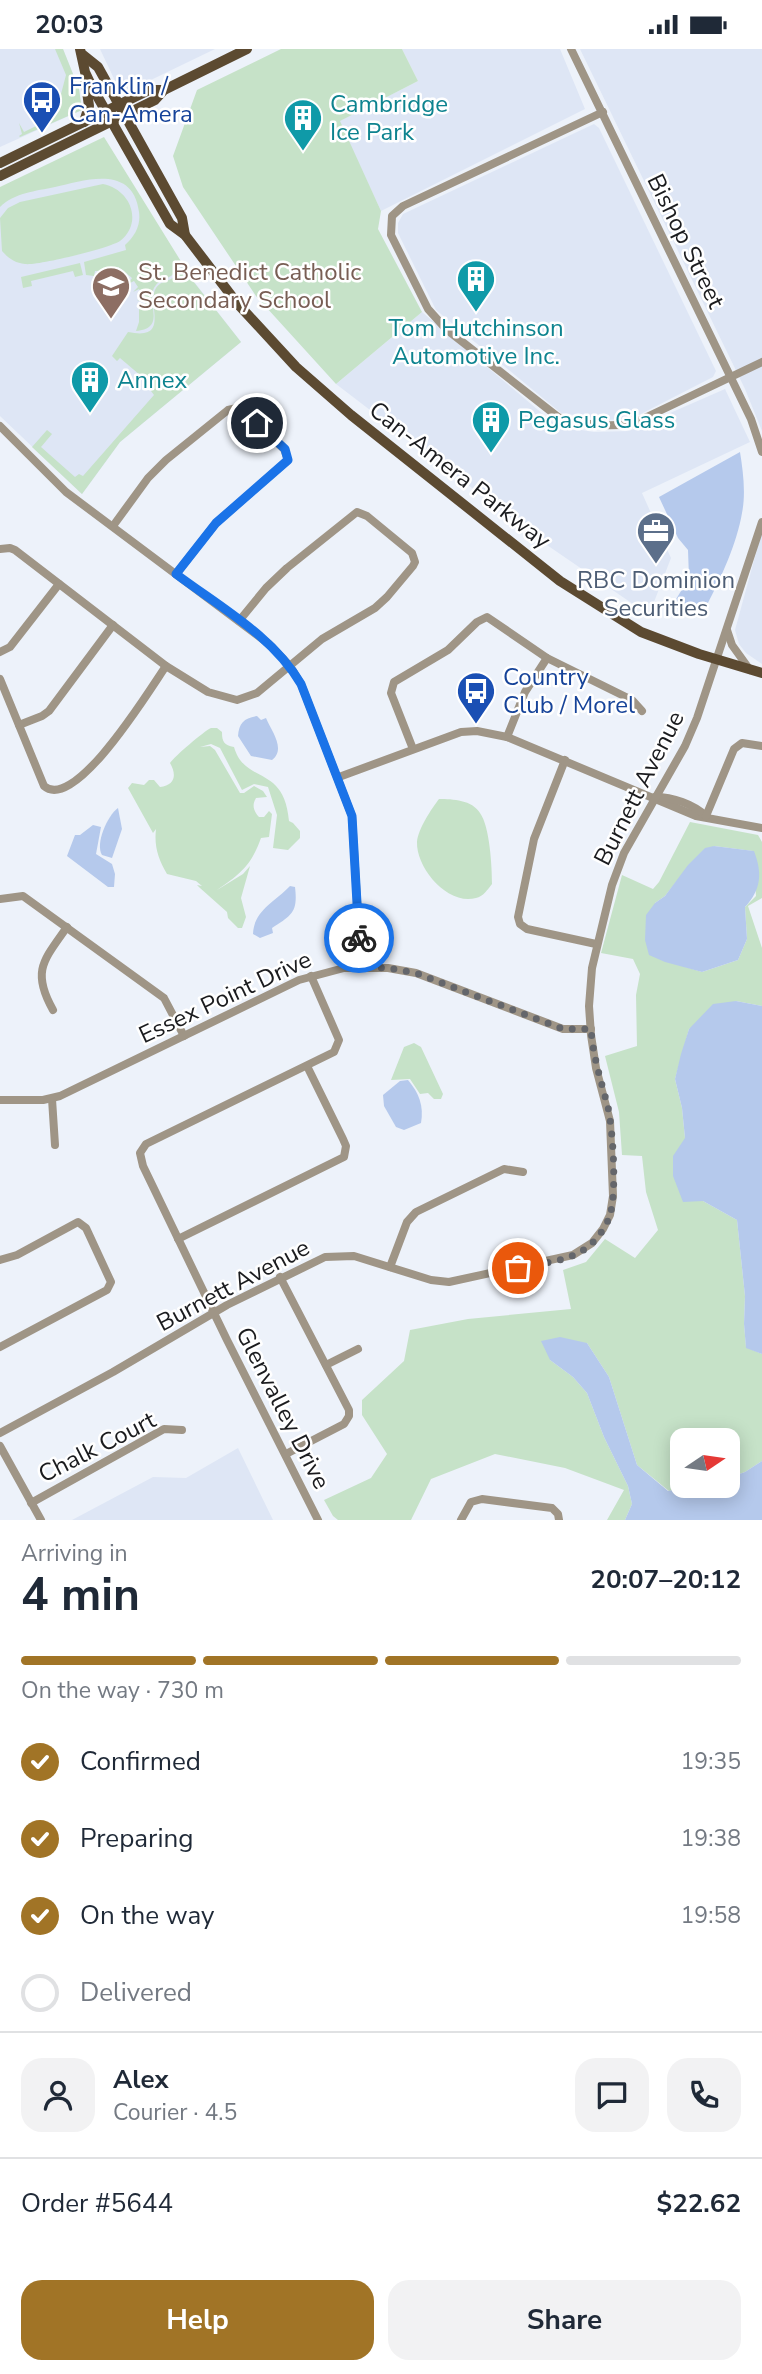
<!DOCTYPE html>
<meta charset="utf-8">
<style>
body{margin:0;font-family:"Nunito Sans",sans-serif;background:#f2f2f3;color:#1f2937;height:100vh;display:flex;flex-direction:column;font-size:26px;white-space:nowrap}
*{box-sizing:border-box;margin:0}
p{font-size:23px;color:#747a83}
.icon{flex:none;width:38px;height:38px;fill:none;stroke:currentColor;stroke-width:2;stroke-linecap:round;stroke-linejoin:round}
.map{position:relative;height:1471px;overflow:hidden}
.sheet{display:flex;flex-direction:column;background:#fff;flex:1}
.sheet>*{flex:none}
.needle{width:46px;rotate:77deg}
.tools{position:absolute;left:670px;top:1379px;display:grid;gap:14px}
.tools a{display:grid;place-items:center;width:70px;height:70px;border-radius:14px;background:#fff;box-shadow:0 4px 18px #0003;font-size:35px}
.pin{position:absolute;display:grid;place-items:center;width:60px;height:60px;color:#fff;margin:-30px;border:4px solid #fff;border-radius:50%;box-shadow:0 2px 7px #0007}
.courier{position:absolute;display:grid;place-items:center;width:70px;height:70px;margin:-35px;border:5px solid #1a73e8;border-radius:50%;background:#fff;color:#222;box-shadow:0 2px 9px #0007}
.headline em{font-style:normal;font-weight:700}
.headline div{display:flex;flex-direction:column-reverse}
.headline{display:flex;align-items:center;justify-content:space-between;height:119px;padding:0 21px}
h1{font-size:46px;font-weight:700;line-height:52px}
.bar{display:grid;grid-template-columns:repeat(4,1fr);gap:10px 7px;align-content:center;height:84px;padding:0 21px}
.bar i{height:9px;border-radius:5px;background:#e0e1e3}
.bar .current{background:#a17426}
.bar p{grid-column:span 4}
.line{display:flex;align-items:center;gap:18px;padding:0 21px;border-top:2px solid #e0e1e3}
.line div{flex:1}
.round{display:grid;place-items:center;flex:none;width:74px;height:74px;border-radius:21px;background:#f2f2f3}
ol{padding:0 21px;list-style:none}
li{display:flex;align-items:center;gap:21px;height:77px}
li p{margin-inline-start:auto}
li .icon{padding:7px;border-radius:50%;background:#a17426;color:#fff;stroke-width:4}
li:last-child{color:#747a83}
li i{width:38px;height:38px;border:4px solid #e0e1e3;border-radius:50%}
.primary-button{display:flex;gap:14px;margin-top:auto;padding:14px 21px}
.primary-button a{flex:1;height:80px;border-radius:21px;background:#a17426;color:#fff;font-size:28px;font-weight:700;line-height:80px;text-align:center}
.primary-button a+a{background:#f2f2f3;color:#1f2937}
.status{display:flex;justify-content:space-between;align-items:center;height:49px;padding:0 35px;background:#fff;direction:ltr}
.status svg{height:19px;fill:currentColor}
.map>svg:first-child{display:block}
.built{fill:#dee6f5}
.green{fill:#c6e2c8;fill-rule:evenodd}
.water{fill:#b5c9ec}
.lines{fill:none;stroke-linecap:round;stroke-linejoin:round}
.minor{stroke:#9f9586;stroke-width:8}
.major{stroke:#5c4a31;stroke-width:10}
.done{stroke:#64666b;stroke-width:7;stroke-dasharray:0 12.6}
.route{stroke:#1a73e8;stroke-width:9}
.labels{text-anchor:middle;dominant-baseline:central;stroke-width:5;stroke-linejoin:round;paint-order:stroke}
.transit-label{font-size:24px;fill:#164399;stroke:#fff;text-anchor:start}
.culture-label{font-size:24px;fill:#0d838f;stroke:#fff;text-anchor:start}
.street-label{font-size:24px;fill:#1a1b1e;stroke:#fff}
.education-label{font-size:24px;fill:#785e54;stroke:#fff;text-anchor:start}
.service-label{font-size:24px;fill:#4e5e75;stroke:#fff}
</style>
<div class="status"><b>20:03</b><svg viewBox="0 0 49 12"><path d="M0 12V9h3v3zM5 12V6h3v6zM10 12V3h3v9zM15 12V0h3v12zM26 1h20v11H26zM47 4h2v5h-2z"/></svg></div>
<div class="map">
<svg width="762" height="1471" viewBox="0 0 762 1471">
<rect width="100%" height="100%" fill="#edf2fa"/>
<!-- built -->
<g class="built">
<path d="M 0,0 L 63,0 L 79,40 L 82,61 L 0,98 Z"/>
<path d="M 100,0 L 215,0 L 126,43 L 117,36 Z"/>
<path d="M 402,0 L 560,0 L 585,60 L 381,162 L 339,72 L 418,32 Z"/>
<path d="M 580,0 L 762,0 L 762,382 L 745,340 Z"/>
<path d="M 594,75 L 599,79 L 716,322 L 713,328 L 633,369 L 608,371 L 561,364 L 436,261 L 398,184 L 398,174 L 403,165 Z"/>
<path d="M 63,109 L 125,127 L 181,216 L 241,293 L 120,393 L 82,445 L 0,367 L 0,140 Z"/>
<path d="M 422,263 L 557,377 L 594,383 L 629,382 L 725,340 L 750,393 L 642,444 L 671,509 L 649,566 L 544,494 L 336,335 Z"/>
<path d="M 762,482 L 762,615 L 746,604 L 739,595 L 735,581 Z"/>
<path d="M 238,1399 L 273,1471 L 72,1471 L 153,1428 L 186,1429 Z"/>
</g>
<!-- green -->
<g class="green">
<path d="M 55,0 L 63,0 L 79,40 L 82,61 L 20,88 L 19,87 L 22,85 L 19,74 L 24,83 L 50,70 L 61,45 L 66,26 Z"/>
<path d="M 281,0 L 402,0 L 418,32 L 340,72 L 381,162 L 378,180 L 422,263 L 336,335 L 256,247 L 183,138 L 173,107 L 197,41 Z"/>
<path d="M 104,88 L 182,214 C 179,218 175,224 171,227 C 166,230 160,231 156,236 C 143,251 169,279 136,282 L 139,273 L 139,260 L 146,258 L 144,250 L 137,252 L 143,248 L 139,240 L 133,243 L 138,238 L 134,232 L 128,235 L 132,229 L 126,224 L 121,228 L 124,222 L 118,218 L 113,224 L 119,233 L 98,222 L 95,222 L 94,227 L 86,226 L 84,213 L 126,201 L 125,196 C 135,187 141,176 139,163 C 133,115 85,131 55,138 C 36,142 14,144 0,158 L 0,138 Z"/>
<path d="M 103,135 C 130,140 144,173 120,192 C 110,199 37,217 25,215 C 15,214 8,209 2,202 L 0,169 L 8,159 L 20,153 Z"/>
<path d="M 80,214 L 83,226 L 75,228 L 73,222 L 31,232 L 32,237 L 23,239 L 21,228 Z"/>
<path d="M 182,218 L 241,293 L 120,393 L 82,445 L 32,398 L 47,381 L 52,385 L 41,398 L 75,428 L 79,425 L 83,427 L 154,346 L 151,342 L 154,338 L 120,309 L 117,312 L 112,307 L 128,283 C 172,292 146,255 156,239 C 160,233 165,233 171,230 C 175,228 179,222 182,218 Z"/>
<path d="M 211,679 L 217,679 L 222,683 C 222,693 224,696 234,698 C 245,736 284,715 289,772 L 293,774 L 300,782 L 300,789 L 288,801 L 273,799 L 277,766 L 268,738 L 254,735 L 242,741 L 220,699 L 211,695 L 200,698 L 210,697 L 215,701 L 240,744 L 244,744 L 254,737 L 263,742 L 267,748 L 256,749 C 252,756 253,761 259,768 L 264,768 L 269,762 L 272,765 L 269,788 L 261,789 C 251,817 240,825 217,841 L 243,825 L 250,817 L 241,849 L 246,868 L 242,879 L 238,879 L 228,869 L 227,863 L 200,839 L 197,836 L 202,837 L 196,832 L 167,825 C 158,810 154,797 156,780 L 153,784 L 128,739 L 132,734 L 144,736 L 149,731 L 154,731 L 160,738 C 175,736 177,726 170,714 C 174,708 204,682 211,679 Z"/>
<path d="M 439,750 C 453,750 472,751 480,764 C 490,778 492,818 492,835 C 488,840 483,848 476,849 C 448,857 416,819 417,793 C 418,780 432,759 439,750 Z"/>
<path d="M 690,773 L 758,786 L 762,793 L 762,849 L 748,857 L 762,899 L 762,957 L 736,952 L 689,980 L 675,1030 L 682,1059 L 685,1089 L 703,1152 L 737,1171 L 745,1247 L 744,1275 L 746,1298 L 762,1305 L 762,1412 L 745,1423 L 728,1429 L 728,1391 L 682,1391 L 682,1437 L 697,1437 L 669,1442 L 637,1416 L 609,1328 L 587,1294 L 550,1311 L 573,1328 L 587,1344 L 604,1388 L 628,1437 L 632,1455 L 625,1471 L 607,1471 L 624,1441 L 565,1419 L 495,1405 L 431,1430 L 411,1471 L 338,1471 L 333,1467 L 324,1451 L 371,1429 L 387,1405 L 362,1366 L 362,1351 L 404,1312 L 410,1281 L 468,1270 L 571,1260 L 563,1221 L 586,1213 L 605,1190 L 635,1209 L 658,1181 L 646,1143 L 642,1107 L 622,1106 L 619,1063 L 605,1007 L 637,997 L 636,946 L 640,925 L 633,910 L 601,904 L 622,826 L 653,840 L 659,833 ZM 714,797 L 753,802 L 756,847 L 745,858 L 747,890 L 738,911 L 702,923 L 686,918 L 655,854 L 665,847 L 676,833 Z"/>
<path d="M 414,994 L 421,998 L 443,1045 L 441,1050 L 434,1050 L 428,1044 L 420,1045 L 410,1030 L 391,1031 L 404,998 Z"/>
</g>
<!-- water -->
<g class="water">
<path d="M 740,403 C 743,422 746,444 742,464 C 737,494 721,529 707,556 L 670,560 L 689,529 L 688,501 L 678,489 L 659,448 Z"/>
<path d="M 257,667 L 261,671 L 266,669 C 272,683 286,700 272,711 L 251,707 L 238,687 C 239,674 244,669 257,667 Z"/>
<path d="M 118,759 L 122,780 L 112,809 L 102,806 C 95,795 107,767 118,759 Z"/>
<path d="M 93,776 L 101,778 L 96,805 L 112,815 L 115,825 L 114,838 L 108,838 L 67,807 L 75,786 L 80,786 Z"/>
<path d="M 714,797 L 754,802 C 762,823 762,840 745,858 L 747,890 L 738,911 L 702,923 L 665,913 L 649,906 L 645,891 L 646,866 L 655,854 L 665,847 L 688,816 L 705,799 Z"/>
<path d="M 290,837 L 295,838 C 298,863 292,866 272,879 L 273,884 L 260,889 L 253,885 C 254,861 275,853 290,837 Z"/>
<path d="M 736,952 L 762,957 L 762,1305 L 746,1299 L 744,1275 L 745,1247 L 737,1171 L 703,1152 L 683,1153 L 673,1127 L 673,1107 L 685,1089 L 682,1059 L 675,1030 L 681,1005 L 689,980 L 713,955 Z"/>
<path d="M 408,1031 C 419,1044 424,1057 421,1074 L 404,1081 L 396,1078 L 384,1057 L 383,1046 L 400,1032 Z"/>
<path d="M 560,1288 L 587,1294 L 609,1328 L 637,1416 L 668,1442 L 697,1437 L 728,1437 L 728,1429 L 745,1423 L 762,1412 L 762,1471 L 625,1471 L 632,1455 L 628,1437 L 604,1388 L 587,1344 L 573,1328 L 550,1311 L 541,1292 Z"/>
</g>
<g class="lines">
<!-- minor -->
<g class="minor">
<path d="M 571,0 L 751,370 L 762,403"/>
<path d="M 603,63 L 403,157 L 392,167 L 391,186 L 428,260 L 446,280 L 558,368 C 582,376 607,378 632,375 L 762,313"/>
<path d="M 0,377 L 66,443 L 269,595 L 290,617 L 301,635 L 352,767 L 361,918"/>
<path d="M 113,477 L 148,429 L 166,411 L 228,361 L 237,359 L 243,361 L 284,400 L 288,411 L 216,474 L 176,525"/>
<path d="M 0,500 L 10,499 L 15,501 L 166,617 L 208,643 L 237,651 L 257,644 L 322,590 L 375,559 L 387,548 L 413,517 L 415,513 L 412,504 L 367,467 L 357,463 L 287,519 L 266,539 L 239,572"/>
<path d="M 727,581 L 732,596 L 750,621"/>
<path d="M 0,603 L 10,598 L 59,535"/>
<path d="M 0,630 L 44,737 C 75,764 150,640 166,617"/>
<path d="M 19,676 L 42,667 L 49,662 L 113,576"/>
<path d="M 507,688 L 525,643 L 547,609"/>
<path d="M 413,700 L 391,644 L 394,633 L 448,601 L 477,573 L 487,568 L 547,609 L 632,651 L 642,662"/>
<path d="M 565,711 L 534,790 L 518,868 L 520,875 L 527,880 L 596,895"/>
<path d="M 339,728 L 461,683 L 477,682 L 507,688 L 696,767 L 762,779"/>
<path d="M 655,748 C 673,748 693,755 706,767"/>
<path d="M 706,767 L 734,700 L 742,694 L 762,697"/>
<path d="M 0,850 L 23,847 L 164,949 L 184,987"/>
<path d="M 311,927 L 339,991 L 334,1003 L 146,1095 L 140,1104 L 143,1117 L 227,1291 L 318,1471"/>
<path d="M 53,961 C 31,922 44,911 67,878"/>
<path d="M 52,1050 L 55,1096"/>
<path d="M 0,1051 L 43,1051 L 60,1047 L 299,931 L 344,919 L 388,919 L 416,924 L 563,980 L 591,980"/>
<path d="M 178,1190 L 344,1108 L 346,1097 L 343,1090 L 307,1017"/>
<path d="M 0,1211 L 17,1206 L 78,1173 L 86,1179 L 111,1233 L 107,1241 L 0,1298"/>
<path d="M 390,1218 L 407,1173 L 416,1163 L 504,1120 L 523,1123"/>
<path d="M 280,1228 L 349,1361 L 349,1367 L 344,1375 L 286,1405"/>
<path d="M 326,1316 L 358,1300"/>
<path d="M 0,1384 L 113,1323 L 227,1256 L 325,1208 L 354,1207 L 431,1231 L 449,1233 L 573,1206 L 592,1194 L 603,1180 L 610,1166 L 613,1147 L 610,1072 L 596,1019 L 591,986 L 589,957 L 592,919 L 612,836 L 624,804 L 685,697 L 697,669 L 762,473"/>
<path d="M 0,1397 L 41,1471"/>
<path d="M 31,1454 L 164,1380 L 182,1381"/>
<path d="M 461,1471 L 471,1453 L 482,1450 L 552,1459 L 558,1465 L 559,1471"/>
</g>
<!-- major -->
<g class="major">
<path d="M 80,0 L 85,23 L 92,38 L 170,175 L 185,186 L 237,254 L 296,318 L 351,366 L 560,532 L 641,583 L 699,605 L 762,624"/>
<path d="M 83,6 L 98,18 L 182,169 L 185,186"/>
<path d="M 84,73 L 89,57 L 85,28"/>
<path d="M 0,114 L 149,41 L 164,41"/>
<path d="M 0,127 L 155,51 L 164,41 L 247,0"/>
</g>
</g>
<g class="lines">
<!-- done -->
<path class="done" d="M 359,889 L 360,918 L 388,919 L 416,924 L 563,980 L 591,980 C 593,1007 601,1032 608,1058 C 613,1083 617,1142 610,1166 C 606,1179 596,1192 585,1200 C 566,1213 540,1214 518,1219"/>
<!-- route -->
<path class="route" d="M 257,374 L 285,400 L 288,411 L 216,474 L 176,525 C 220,558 273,587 301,635 L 352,767 L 359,889"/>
</g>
<!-- icons -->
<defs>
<g id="bus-pin" transform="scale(2.0125)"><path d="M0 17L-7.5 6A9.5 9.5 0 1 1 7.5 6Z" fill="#1a4fb4" stroke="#fff"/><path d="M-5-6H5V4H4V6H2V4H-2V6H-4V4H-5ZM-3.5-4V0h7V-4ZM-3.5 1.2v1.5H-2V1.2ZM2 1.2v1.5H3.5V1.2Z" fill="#fff"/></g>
<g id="building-pin" transform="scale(2.0125)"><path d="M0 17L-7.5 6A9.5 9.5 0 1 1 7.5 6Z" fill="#0f9aa8" stroke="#fff"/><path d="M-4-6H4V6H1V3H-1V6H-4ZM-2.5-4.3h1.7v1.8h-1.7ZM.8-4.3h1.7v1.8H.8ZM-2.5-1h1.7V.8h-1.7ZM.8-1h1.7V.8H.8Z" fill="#fff"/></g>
<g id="school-pin" transform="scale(2.0125)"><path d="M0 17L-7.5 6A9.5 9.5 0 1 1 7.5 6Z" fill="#8d6e63" stroke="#fff"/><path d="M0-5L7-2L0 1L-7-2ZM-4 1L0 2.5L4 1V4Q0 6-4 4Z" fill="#fff"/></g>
<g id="office-pin" transform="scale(2.0125)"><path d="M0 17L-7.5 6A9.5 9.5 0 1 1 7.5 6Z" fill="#5c6f8a" stroke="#fff"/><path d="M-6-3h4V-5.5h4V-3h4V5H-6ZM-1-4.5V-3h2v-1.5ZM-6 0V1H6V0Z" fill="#fff"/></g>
</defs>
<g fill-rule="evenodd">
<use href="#bus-pin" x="42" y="51"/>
<use href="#building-pin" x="303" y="69"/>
<use href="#building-pin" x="476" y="230"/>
<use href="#school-pin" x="111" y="237"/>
<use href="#building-pin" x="90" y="331"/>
<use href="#building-pin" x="491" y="371"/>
<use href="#office-pin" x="656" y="482"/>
<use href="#bus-pin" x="476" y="642"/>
</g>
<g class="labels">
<!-- transit labels -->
<g class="transit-label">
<text x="69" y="37">Franklin /<tspan x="69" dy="28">Can-Amera</tspan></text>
<text x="503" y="628">Country<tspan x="503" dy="28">Club / Morel</tspan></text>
</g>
<!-- culture labels -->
<g class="culture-label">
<text x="330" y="55">Cambridge<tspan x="330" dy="28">Ice Park</tspan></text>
<text x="476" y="279" text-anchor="middle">Tom Hutchinson<tspan x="476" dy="28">Automotive Inc.</tspan></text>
<text x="117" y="331">Annex</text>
<text x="518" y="371">Pegasus Glass</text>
</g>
<!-- street labels -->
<g class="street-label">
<text transform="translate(686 192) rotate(64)">Bishop Street</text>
<text transform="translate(460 426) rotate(38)">Can-Amera Parkway</text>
<text transform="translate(639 739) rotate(-63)">Burnett Avenue</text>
<text transform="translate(225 948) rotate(-25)">Essex Point Drive</text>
<text transform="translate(233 1236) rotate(-28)">Burnett Avenue</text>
<text transform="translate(283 1359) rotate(63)">Glenvalley Drive</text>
<text transform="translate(97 1398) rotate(-27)">Chalk Court</text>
</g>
<!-- education labels -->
<g class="education-label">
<text x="138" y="223">St. Benedict Catholic<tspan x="138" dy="28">Secondary School</tspan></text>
</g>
<!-- service labels -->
<g class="service-label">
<text x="656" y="531">RBC Dominion<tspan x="656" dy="28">Securities</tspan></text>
</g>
</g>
</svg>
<div class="tools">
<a><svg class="needle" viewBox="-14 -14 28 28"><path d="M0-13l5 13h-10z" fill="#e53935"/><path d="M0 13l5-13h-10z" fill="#747a83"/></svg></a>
</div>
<div class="pin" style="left:518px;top:1219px;background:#ea580c"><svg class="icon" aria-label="bag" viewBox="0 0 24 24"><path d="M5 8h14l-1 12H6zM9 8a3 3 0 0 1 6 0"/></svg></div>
<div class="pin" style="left:257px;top:374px;background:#1f2937"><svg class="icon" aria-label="home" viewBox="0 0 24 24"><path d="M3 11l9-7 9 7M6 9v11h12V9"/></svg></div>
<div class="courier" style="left:359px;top:889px"><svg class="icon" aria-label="bike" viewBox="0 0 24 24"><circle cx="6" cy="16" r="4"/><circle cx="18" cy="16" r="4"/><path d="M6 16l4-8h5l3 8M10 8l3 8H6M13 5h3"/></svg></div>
</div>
<section class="sheet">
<div class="headline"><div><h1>4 min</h1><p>Arriving in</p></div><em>20:07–20:12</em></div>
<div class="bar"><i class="current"></i><i class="current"></i><i class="current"></i><i></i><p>On the way · 730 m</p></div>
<ol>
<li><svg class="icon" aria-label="check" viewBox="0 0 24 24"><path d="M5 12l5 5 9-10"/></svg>Confirmed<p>19:35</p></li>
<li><svg class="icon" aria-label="check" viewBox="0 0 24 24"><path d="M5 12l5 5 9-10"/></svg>Preparing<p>19:38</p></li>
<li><svg class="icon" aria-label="check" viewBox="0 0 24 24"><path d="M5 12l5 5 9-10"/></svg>On the way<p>19:58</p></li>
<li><i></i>Delivered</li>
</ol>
<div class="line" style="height:126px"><a class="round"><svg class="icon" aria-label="person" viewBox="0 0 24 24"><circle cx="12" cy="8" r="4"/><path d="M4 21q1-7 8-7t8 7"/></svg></a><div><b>Alex</b><p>Courier · 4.5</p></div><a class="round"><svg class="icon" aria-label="chat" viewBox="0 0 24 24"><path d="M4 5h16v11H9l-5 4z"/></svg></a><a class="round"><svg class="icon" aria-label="phone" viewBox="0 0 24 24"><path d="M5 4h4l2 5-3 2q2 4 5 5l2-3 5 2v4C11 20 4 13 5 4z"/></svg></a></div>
<div class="line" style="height:91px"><div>Order #5644</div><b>$22.62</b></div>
<div class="primary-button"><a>Help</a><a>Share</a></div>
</section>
